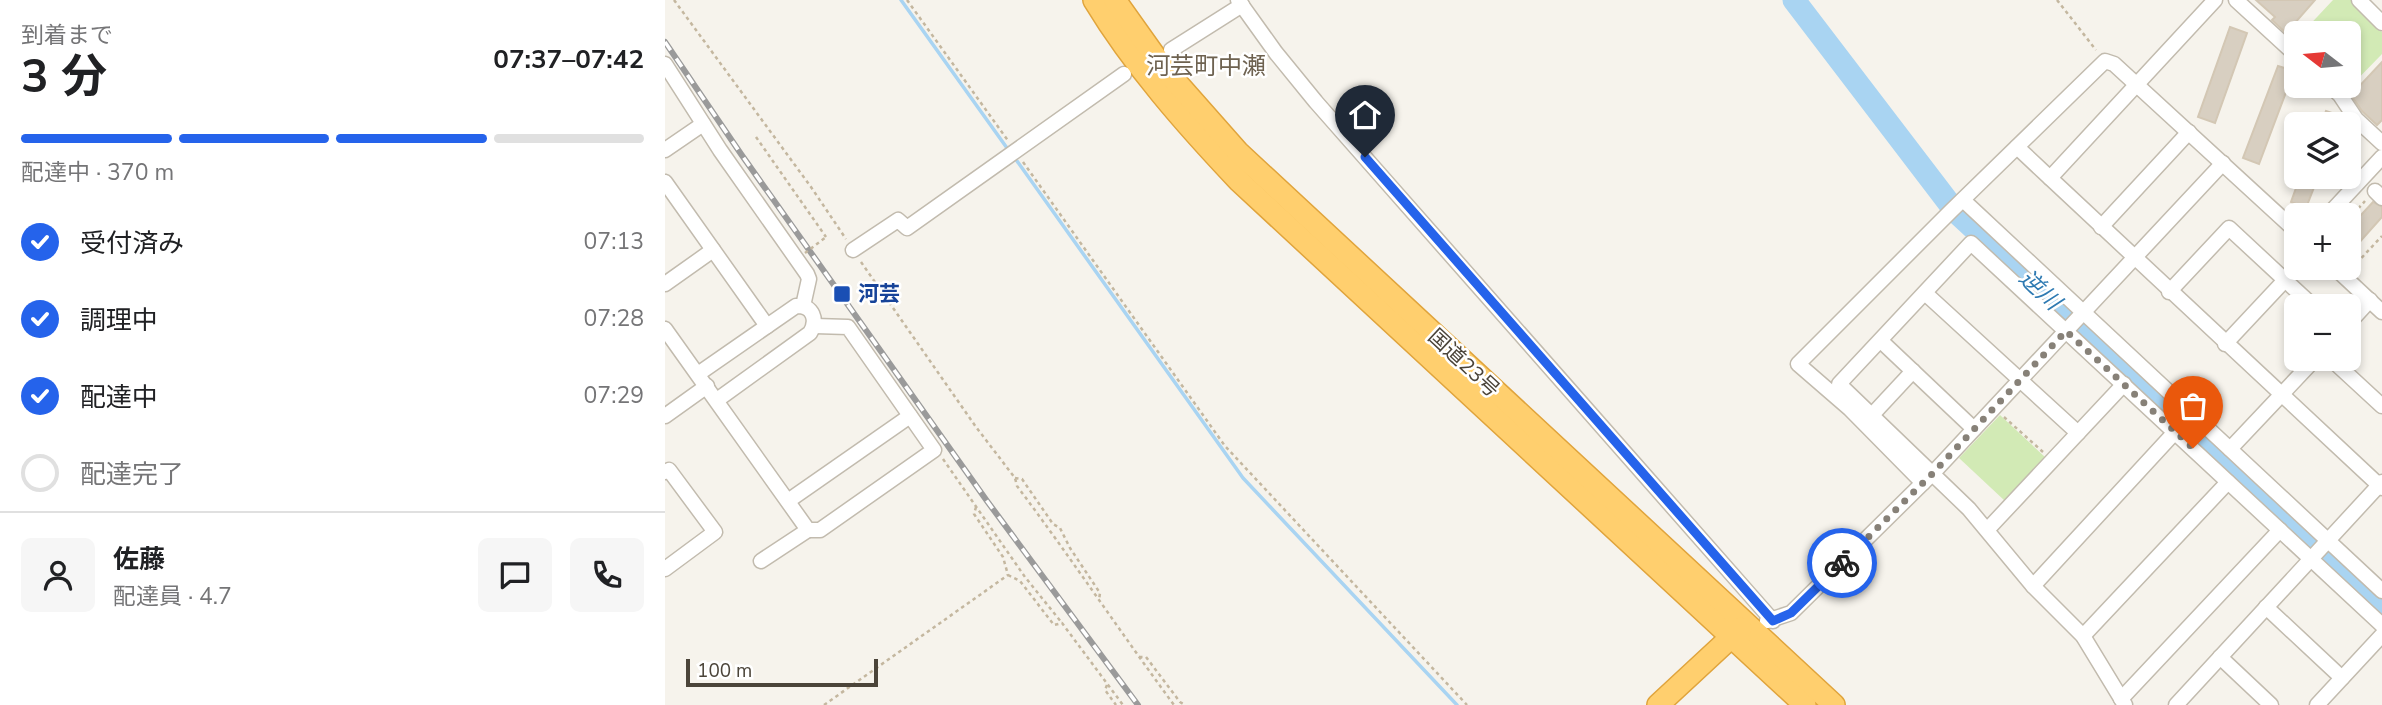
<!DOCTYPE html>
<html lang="ja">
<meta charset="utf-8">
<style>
body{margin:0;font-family:"Nunito Sans","Noto Sans JP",sans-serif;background:#f6f6f6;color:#202124;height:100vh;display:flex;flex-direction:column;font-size:26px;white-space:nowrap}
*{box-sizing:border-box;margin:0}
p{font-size:23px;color:#757577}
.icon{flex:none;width:38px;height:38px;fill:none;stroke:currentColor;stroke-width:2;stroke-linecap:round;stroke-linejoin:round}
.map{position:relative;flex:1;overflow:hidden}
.drawer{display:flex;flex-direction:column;background:#fff;width:665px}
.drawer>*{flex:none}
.needle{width:46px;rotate:286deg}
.buttons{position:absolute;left:1619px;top:21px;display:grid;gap:14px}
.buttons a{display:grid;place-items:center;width:77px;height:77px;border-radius:10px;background:#fff;box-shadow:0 4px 10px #0003;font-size:35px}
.scale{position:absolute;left:21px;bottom:18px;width:192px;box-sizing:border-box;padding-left:7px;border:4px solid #4b4439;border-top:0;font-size:19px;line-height:24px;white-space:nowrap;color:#4b4439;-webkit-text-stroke:5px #fff;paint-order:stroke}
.pin{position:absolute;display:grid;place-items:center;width:60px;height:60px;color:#fff;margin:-72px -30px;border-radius:50% 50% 50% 0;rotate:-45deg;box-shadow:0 0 7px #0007}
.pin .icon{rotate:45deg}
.courier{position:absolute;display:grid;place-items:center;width:70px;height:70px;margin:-35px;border:5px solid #2563eb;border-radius:50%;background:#fff;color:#222;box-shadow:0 2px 9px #0007}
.summary em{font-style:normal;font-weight:700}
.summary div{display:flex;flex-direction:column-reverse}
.summary{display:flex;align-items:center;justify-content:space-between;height:119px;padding:0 21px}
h1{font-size:46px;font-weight:700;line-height:52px}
.bar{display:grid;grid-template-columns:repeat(4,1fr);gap:10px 7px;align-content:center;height:84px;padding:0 21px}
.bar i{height:9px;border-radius:5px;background:#e0e0e0}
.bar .selected{background:#2563eb}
.bar p{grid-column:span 4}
.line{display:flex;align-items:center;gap:18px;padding:0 21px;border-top:2px solid #e0e0e0}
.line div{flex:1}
.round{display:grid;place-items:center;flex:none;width:74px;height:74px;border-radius:10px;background:#f6f6f6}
ol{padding:0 21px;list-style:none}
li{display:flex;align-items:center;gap:21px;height:77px}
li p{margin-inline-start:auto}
li .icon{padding:7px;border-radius:50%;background:#2563eb;color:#fff;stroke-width:4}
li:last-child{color:#757577}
li i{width:38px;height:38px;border:4px solid #e0e0e0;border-radius:50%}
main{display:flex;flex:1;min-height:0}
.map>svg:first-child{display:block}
.green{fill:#d2eab5}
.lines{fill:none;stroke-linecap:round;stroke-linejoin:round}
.stream{stroke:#a9d4f2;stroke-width:3.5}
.river{stroke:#a9d4f2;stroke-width:23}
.building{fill:#d8cfc1;stroke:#d3c7b4;stroke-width:2}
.minor-casing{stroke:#c2bbae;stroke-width:17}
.highway-casing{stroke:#e0a43c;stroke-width:24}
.path{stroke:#c4b79f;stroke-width:2.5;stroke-dasharray:3.5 3.5;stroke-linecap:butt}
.minor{stroke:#fff;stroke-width:14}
.highway{stroke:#ffcf6e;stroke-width:21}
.rail-casing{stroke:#9a9a9a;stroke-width:6}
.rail{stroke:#fff;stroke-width:3.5;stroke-dasharray:10;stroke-linecap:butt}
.path-bridge{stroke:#c4b79f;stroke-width:2.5;stroke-dasharray:3.5 3.5;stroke-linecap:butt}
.done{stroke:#878178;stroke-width:7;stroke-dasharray:0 12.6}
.route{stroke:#2563eb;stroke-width:9}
.transit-dot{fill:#1a4fb4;stroke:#fff;stroke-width:2.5}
.labels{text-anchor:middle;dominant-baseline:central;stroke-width:5;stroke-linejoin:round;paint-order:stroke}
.transit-label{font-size:21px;font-weight:bold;fill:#164399;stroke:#fff;text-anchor:start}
.street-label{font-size:21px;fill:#4b4439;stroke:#fff}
.water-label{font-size:23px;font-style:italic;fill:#2e7ab2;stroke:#fff}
.quarter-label{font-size:24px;fill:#6e6250;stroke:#fff}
</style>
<main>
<section class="drawer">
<div class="summary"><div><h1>3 分</h1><p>到着まで</p></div><em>07:37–07:42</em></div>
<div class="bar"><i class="selected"></i><i class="selected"></i><i class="selected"></i><i></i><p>配達中 · 370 m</p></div>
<ol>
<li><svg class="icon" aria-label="check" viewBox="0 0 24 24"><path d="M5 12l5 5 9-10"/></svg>受付済み<p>07:13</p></li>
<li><svg class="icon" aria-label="check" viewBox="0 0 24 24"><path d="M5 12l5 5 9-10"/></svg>調理中<p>07:28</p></li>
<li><svg class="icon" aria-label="check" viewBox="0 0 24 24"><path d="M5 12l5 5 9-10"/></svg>配達中<p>07:29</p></li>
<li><i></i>配達完了</li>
</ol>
<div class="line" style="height:126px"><a class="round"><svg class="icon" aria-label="person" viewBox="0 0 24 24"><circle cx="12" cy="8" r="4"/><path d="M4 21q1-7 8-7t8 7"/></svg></a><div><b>佐藤</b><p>配達員 · 4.7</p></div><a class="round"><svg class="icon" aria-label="chat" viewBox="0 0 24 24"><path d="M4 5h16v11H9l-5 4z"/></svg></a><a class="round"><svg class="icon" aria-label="phone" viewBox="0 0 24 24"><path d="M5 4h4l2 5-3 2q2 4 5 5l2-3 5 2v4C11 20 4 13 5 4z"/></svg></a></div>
</section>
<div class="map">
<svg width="1717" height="705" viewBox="0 0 1717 705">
<rect width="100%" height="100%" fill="#f6f3ec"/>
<!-- green -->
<g class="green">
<path d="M 1668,0 L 1686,0 L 1717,32 L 1717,54 L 1679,93 L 1671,86 L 1684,86 L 1684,33 L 1637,33 Z"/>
<path d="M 1335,415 L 1381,458 L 1340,501 L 1294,458 Z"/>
</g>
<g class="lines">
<!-- stream -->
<g class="stream">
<path d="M 236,0 L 342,148"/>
<path d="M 352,161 L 578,478 L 792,705"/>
</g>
<!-- river -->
<path class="river" d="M 1129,0 L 1290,211 L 1717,606"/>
</g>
<!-- building -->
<g class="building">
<path d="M 1591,0 L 1650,0 L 1621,33 L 1607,20 L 1610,17 Z"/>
<path d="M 1565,27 L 1582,33 L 1550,123 L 1533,117 Z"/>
<path d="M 1717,62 L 1717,120 L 1712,125 L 1697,111 L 1686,95 Z"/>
<path d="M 1613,66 L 1629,71 L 1594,164 L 1578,158 Z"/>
<path d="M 1661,111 L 1676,116 L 1673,124 L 1656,124 Z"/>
<path d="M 1635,177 L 1653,177 L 1641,208 L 1626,202 Z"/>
<path d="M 1708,202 L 1717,207 L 1717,217 L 1684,254 L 1684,228 Z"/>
</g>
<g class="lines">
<!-- minor casing -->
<g class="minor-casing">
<g id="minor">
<path d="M 573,0 L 611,53 L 651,102 L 1108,621"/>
<path d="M 1550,0 L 1385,178 L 1717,488"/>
<path d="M 1571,0 L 1631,55"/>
<path d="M 1694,0 L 1717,23"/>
<path d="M 506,50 L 577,5"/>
<path d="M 0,64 L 55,150 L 142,274 L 144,279 L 138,306"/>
<path d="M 1665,86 L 1675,95 L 1691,119 L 1717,143"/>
<path d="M 1352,147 L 1385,178"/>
<path d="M 0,150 L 38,124"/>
<path d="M 0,182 L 102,326"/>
<path d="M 1710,191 L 1717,198"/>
<path d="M 1298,200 L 1717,591"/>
<path d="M 1663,215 L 1717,157"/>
<path d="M 1436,227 L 1524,132"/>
<path d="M 188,250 L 233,220 L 242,228 L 459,74"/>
<path d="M 1670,268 L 1717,312"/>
<path d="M 0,284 L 48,250"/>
<path d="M 1504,292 L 1564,228 L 1648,306"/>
<path d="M 1260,293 L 1413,433"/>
<path d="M 1684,323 L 1705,300"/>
<path d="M 0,329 L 143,530 L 155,530 L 269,450 L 183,327 L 150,326"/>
<path d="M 1216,341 L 1309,429"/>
<path d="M 1560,344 L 1620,280"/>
<path d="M 1666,359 L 1717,406"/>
<path d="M 33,374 L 131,306 C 148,305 153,320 145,333 L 52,400"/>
<path d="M 1207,415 L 1248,371"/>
<path d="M 0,416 L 42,386"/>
<path d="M 1565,449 L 1650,359"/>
<path d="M 0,472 L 4,470 L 50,532 L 0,569"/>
<path d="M 1258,483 L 1185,409 L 1133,364 L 1286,211 L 1440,61 L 1449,64 L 1631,231"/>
<path d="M 123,501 L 245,416"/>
<path d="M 1323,529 L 1459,384"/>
<path d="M 96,561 L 143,530"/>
<path d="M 1368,586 L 1510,432"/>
<path d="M 1601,607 L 1677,678"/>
<path d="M 1102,621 L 1126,613 L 1268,473 L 1558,163"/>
<path d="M 1418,636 L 1563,482"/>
<path d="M 1555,657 L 1606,705"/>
<path d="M 1456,699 L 1615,530"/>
<path d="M 1460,705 L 1418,636 L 1368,586 L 1304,509 L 1174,384 L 1306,243 L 1717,625"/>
<path d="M 1511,705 L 1717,482"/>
<path d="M 1652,705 L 1717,635"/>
</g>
</g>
<!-- highway casing -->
<g class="highway-casing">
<g id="highway">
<path d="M 429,0 C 469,66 521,125 574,181 L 1140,705"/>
<path d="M 450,0 L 497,66 L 573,152 L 1169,705"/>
<path d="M 993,705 L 1076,628"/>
</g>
</g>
<!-- path -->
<g class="path">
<path d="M 9,0 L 146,187 L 181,239"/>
<path d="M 242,0 L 344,142"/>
<path d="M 1392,0 L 1431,50"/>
<path d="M 91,137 L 161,237"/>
<path d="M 358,162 L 560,446 L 802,705"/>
<path d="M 1684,219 L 1700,201"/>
<path d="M 196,262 L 311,427 L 350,478 L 352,486 C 406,558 456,633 509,705"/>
<path d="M 1687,268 L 1717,236"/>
<path d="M 1339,417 L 1378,452"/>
<path d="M 278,459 L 360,577 L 397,623"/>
<path d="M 350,478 L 357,479 L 388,524 L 395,528 L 405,548 L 435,593 L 434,600"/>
<path d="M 311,507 L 309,514 L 338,557 L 343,575"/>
<path d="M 343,575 L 355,581 L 389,625 L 397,623 L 458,705"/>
<path d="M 474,657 L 481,657 L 515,702 L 520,705"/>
<path d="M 442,685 L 440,690 L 451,705"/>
<path d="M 159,705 L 343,575"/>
</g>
<!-- minor -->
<use href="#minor" class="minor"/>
<!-- highway -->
<use href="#highway" class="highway"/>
<!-- rail casing -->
<g class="rail-casing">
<path id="rail" d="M 0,42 L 76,154 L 322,501 L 473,705"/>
</g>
<!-- rail -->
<use href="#rail" class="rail"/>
<!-- path-bridge -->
<path class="path-bridge" d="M 140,253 L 161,237"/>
</g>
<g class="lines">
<!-- done -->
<path class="done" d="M 1177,563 L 1268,473 L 1401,331 L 1528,448"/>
<!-- route -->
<path class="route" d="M 700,157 L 1108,621 L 1126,613 L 1177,563"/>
</g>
<!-- markers -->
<rect class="transit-dot" x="168" y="285" width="18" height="18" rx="3.5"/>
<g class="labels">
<!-- transit labels -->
<g class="transit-label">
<text x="193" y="294">河芸</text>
</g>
<!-- street labels -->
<g class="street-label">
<text transform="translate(799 363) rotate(43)">国道23号</text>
</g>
<!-- water labels -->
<g class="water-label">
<text transform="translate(1375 290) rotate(43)">逆川</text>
</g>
<!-- quarter labels -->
<g class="quarter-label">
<text x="541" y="66">河芸町中瀬</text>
</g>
</g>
</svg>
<div class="buttons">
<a><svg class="needle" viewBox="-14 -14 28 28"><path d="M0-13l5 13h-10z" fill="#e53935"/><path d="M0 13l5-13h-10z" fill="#757577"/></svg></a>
<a><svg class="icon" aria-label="layers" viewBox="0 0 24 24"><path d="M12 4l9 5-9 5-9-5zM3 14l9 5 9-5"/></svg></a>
<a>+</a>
<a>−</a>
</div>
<div class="scale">100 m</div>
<div class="pin" style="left:1528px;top:448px;background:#ea580c"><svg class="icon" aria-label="bag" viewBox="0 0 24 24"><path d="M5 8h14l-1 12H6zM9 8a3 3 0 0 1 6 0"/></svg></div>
<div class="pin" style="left:700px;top:157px;background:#1f2937"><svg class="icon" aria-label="home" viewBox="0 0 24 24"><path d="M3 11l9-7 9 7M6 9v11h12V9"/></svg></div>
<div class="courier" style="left:1177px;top:563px"><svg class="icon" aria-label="bike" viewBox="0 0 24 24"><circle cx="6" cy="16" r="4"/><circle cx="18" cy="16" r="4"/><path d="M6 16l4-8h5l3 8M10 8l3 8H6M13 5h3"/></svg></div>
</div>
</main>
